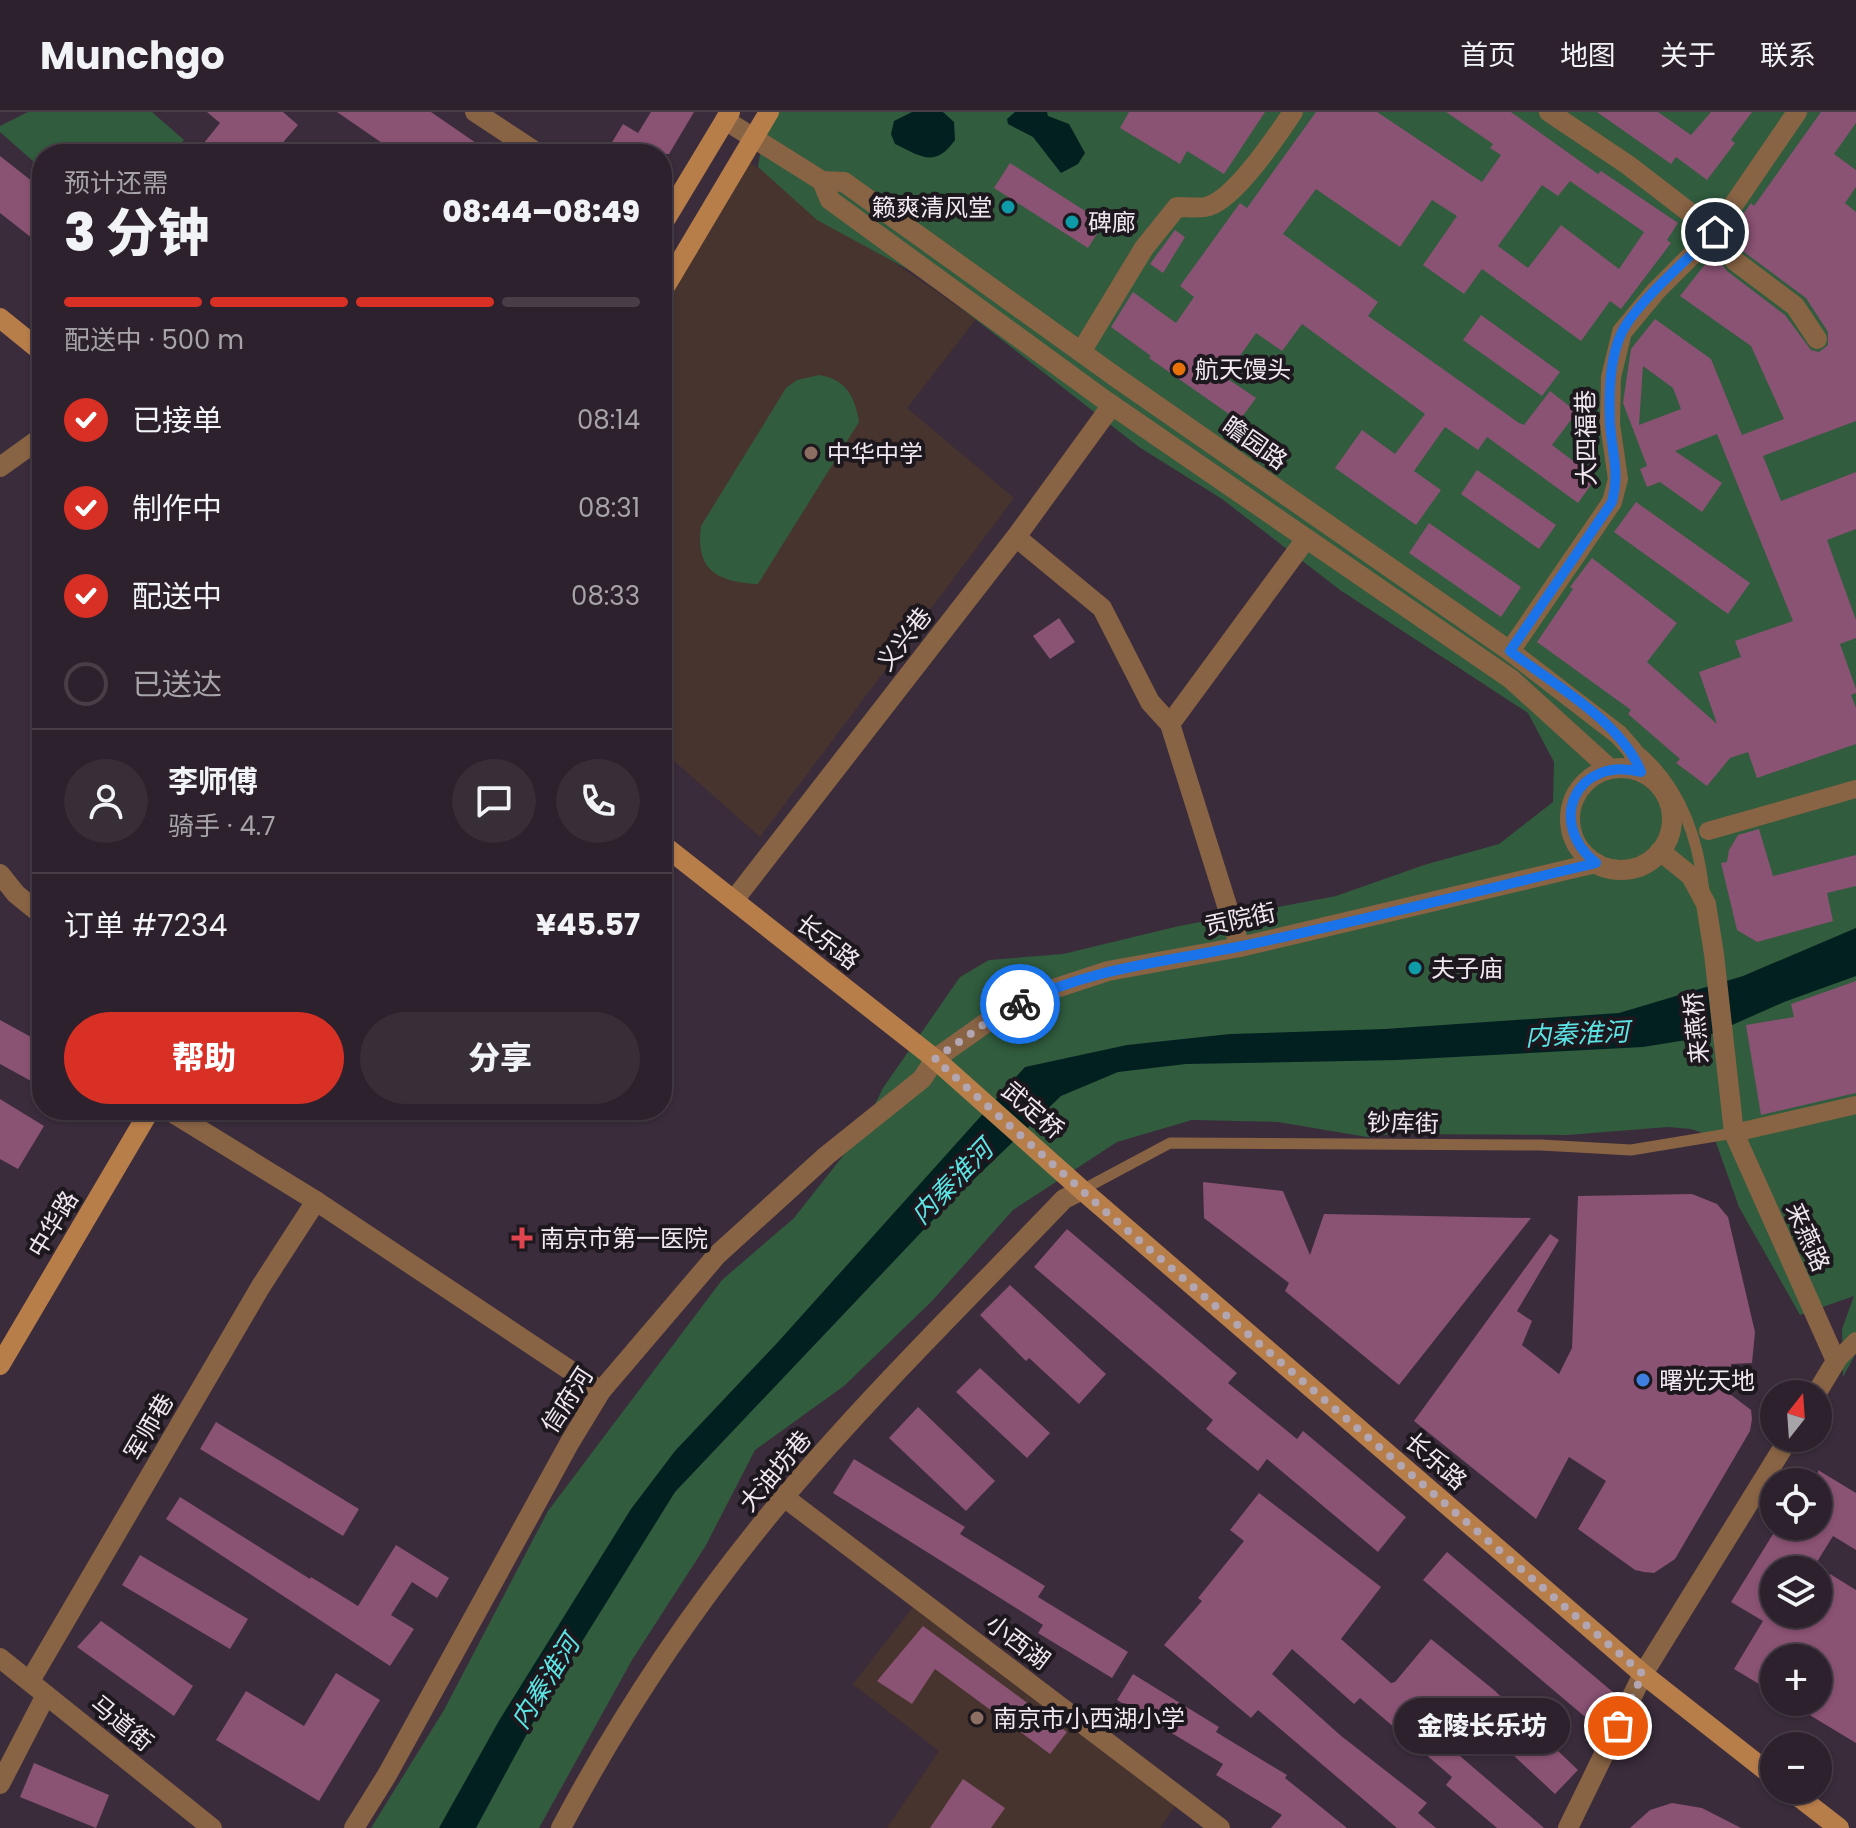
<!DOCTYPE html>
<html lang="zh">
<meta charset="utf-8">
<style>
body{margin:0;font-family:Poppins,"Noto Sans SC",sans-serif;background:#382e38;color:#f1f3f6;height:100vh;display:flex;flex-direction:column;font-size:30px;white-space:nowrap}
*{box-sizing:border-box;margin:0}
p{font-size:26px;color:#a6a3a9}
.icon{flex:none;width:44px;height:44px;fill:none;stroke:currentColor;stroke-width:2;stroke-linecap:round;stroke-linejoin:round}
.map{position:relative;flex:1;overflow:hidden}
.drawer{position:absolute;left:32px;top:32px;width:640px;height:976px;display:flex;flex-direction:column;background:#2c212c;border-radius:32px;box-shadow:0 2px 6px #0004,0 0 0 2px #483e48}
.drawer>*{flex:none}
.needle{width:52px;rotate:17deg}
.buttons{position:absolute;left:1760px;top:1268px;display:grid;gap:16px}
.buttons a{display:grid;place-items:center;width:72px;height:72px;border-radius:50%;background:#2c212c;box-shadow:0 2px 6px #0004,0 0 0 2px #483e48;font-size:40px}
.pin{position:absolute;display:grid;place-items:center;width:68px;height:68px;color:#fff;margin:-34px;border:4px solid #fff;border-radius:50%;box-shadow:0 2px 8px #0007}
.courier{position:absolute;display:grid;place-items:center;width:80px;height:80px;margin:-40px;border:6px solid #1a73e8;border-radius:50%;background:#fff;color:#222;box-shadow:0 2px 10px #0007}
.bubble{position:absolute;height:56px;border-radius:28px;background:#2c212c;box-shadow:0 2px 6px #0004,0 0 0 2px #483e48;font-size:26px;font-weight:800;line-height:56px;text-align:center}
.head em{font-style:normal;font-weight:800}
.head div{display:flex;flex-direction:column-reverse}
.head{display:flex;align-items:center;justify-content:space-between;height:136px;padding:0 32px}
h1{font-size:52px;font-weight:800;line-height:60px}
.bar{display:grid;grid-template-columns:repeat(4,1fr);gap:12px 8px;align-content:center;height:96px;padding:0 32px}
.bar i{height:10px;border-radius:6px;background:#483e48}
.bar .current{background:#d93025}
.bar p{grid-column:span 4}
.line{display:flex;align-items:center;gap:20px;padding:0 32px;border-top:2px solid #483e48}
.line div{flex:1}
.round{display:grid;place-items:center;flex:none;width:84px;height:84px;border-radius:42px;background:#382e38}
ol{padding:0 32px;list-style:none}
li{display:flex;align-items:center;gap:24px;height:88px}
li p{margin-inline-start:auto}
li .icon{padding:8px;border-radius:50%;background:#d93025;color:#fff;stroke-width:4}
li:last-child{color:#a6a3a9}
li i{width:44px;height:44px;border:4px solid #483e48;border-radius:50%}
.button{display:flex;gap:16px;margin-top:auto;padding:16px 32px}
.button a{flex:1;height:92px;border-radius:48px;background:#d93025;color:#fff;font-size:32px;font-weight:800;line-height:92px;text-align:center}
.button a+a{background:#382e38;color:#f1f3f6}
header{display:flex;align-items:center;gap:48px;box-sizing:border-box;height:112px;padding:0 40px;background:#2c212c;border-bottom:2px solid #483e48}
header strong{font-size:38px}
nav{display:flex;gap:44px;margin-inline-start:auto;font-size:28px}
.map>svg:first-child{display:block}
.education{fill:#47342e}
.green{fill:#315c3e}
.water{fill:#032021}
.building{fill:#8a5273;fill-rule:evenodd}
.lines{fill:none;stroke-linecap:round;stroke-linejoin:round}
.service{stroke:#886344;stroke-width:11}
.pedestrian{stroke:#886344;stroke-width:18}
.minor{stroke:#886344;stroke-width:20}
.secondary{stroke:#b87e4a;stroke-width:20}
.done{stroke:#b1a6b1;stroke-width:8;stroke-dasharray:0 14.4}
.route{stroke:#1a73e8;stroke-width:10}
.culture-dot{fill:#0f9aa8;stroke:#1d171e;stroke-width:3}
.food-dot{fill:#e8710a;stroke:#1d171e;stroke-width:3}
.education-dot{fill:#8d6e63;stroke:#1d171e;stroke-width:3}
.health-dot{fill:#e0444e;stroke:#1d171e;stroke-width:3}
.shop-dot{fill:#3f7fe0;stroke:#1d171e;stroke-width:3}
.labels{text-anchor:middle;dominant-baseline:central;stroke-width:8;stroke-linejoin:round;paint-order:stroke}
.poi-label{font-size:24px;fill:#f1e7f1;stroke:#1d171e;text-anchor:start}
.street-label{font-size:24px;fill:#f1e7f1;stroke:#1d171e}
.water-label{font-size:26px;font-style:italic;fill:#5ce3e4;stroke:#1d171e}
</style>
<header>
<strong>Munchgo</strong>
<nav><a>首页</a><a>地图</a><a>关于</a><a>联系</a></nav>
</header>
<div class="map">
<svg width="1856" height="1716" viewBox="0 0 1856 1716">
<rect width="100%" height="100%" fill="#3a2c3b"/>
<!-- education -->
<g class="education">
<path d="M 745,47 L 976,207 L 907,296 L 1014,386 L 760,725 L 662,638 L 662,195 Z"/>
<path d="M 913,1495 L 1175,1694 L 1160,1716 L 887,1716 L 939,1639 L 853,1572 Z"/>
</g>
<!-- green -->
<g class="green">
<path d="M 28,0 L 152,0 L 184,28 L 173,42 L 42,42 L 42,57 L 0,20 L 0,14 Z"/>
<path d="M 767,0 L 1856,0 L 1856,1241 L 1843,1265 L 1842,1217 L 1854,1184 L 1800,1203 L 1739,1095 L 1714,1025 L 1691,1017 L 1668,1015 L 1568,1023 L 1393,1022 L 1367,1025 L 1278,1010 L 1192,1008 L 1117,1030 L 1013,1098 L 932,1189 L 844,1274 L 755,1338 L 705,1435 L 632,1548 L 539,1716 L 371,1716 L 444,1598 L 548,1399 L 722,1168 L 794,1106 L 861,1021 L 883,976 L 960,865 L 989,848 L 1063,842 L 1179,814 L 1336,784 L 1424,753 L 1499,732 L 1553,690 L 1554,650 L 1528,601 L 1340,478 L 1222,387 L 1139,335 L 920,164 L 817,108 L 758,55 Z"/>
<path d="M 819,263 C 846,267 855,285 859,310 L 758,472 C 718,470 695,459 701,414 L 786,276 L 797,268 Z"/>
</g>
<!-- water -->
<g class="water">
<path d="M 912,0 L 943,0 L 954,10 L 955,28 C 935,56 922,45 895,32 L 891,22 L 894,9 Z"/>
<path d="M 1015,0 L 1047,0 L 1048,4 L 1069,12 L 1085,41 L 1078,52 L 1061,61 L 1033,25 L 1008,12 L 1007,7 Z"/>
<path d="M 1856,816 L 1856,864 L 1784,890 L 1705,925 L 1643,935 L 1398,948 L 1186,952 L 1118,960 L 1061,984 L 948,1092 L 675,1380 L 542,1594 L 476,1716 L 439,1716 L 500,1607 L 631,1397 L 675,1339 L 778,1230 L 1025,955 L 1127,933 L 1230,922 L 1385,917 L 1619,901 L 1743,864 Z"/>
</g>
<!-- building -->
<g class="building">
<path d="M 207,0 L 283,0 L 298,13 L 273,42 L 195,42 L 220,11 Z"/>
<path d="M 337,0 L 431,0 L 492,42 L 398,42 Z"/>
<path d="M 651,0 L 694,0 L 669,42 L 605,42 L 623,12 L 638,21 Z"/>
<path d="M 1129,0 L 1265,0 L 1224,62 L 1187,39 L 1180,52 L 1120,16 Z"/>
<path d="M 1316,0 L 1377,0 L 1482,70 L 1501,43 L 1490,36 L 1493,32 L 1446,0 L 1511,0 L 1598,62 L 1601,59 L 1678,111 L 1667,128 L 1671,131 L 1621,197 L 1610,189 L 1581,229 L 1482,157 L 1464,182 L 1423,153 L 1457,104 L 1432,88 L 1400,135 L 1316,77 L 1283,122 L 1378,190 L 1368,204 L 1519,311 L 1524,313 L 1550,279 L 1577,300 L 1552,333 L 1596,366 L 1578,391 L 1487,325 L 1478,338 L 1445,315 L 1414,359 L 1441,378 L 1416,413 L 1335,356 L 1362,318 L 1395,342 L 1425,302 L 1302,212 L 1282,239 L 1256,221 L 1225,265 L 1256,286 L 1239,309 L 1149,246 L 1151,244 L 1111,215 L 1133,180 L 1176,211 L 1194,185 L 1180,174 L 1240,91 L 1247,96 ZM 1570,69 L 1644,120 L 1619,157 L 1561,113 L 1528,156 L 1498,134 L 1542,73 L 1558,84 Z"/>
<path d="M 1597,0 L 1658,0 L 1691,23 L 1711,0 L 1752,0 L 1731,28 L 1735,31 L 1707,68 L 1676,45 L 1671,52 Z"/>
<path d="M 1821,0 L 1856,0 L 1856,11 L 1834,42 L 1856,58 L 1856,75 L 1845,91 L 1856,100 L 1856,309 L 1763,344 L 1781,389 L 1856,360 L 1856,417 L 1827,428 L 1856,508 L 1856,526 L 1840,532 L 1856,577 L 1856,581 L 1851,583 L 1856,596 L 1856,632 L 1757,666 L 1748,640 L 1730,646 L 1707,674 L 1676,651 L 1680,647 L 1628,602 L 1631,598 L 1537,530 L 1573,477 L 1570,475 L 1592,446 L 1677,511 L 1647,550 L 1717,612 L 1699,560 L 1741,545 L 1735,529 L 1793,509 L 1717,322 L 1675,339 L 1722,371 L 1702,400 L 1660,370 L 1647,375 L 1640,357 L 1647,354 L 1623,291 L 1631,237 L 1655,207 L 1711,247 L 1742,323 L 1784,307 L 1751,234 L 1680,184 L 1714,141 L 1727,159 L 1785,203 L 1811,238 L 1819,240 L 1828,233 L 1828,220 L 1806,186 L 1744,140 L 1731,120 L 1751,91 L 1754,94 ZM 1643,254 L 1673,276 L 1681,297 L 1639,313 Z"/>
<path d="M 0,44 L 42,77 L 42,134 L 0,101 Z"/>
<path d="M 1010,51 L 1104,111 L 1088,136 L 994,76 Z"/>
<path d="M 1175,118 L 1185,125 L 1163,161 L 1150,152 Z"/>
<path d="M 1481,203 L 1560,260 L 1542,284 L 1463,228 Z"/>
<path d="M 1477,358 L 1556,413 L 1539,437 L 1461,382 Z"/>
<path d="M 1636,390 L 1750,471 L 1728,502 L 1614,420 Z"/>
<path d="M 1429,411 L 1521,475 L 1501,505 L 1409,441 Z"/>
<path d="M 1059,506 L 1075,530 L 1050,547 L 1033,524 Z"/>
<path d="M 1759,717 L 1773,764 L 1856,743 L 1856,774 L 1827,781 L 1833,809 L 1757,830 L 1737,818 L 1721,751 L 1727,750 L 1729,738 L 1738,723 Z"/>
<path d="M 1856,869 L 1856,981 L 1761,1003 L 1746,913 L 1794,905 L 1791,892 Z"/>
<path d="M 0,908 L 42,931 L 42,975 L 0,952 Z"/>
<path d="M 0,987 L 44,1014 L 18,1057 L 0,1047 Z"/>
<path d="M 1203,1070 L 1283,1079 L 1310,1143 L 1324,1102 L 1531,1106 L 1399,1273 L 1285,1179 L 1289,1171 L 1204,1106 Z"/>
<path d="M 1692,1082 L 1717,1092 L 1728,1105 L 1755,1220 L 1752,1251 L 1731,1252 L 1730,1282 L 1751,1298 L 1752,1307 L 1750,1319 L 1675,1447 L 1654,1461 L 1644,1460 L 1635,1458 L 1578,1417 L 1606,1369 L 1569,1345 L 1536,1407 L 1414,1309 L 1550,1122 L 1559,1128 L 1517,1199 L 1532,1209 L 1522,1233 L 1559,1262 L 1572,1236 L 1578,1084 Z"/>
<path d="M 1067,1117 L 1237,1261 L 1228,1271 L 1297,1327 L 1303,1319 L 1406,1405 L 1378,1440 L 1267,1347 L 1258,1359 L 1206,1317 L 1213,1308 L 1034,1155 Z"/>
<path d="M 1010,1173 L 1106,1262 L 1079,1292 L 1029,1246 L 1026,1249 L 980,1203 Z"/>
<path d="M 980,1256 L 1050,1321 L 1027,1346 L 956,1280 Z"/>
<path d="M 918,1295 L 995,1369 L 966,1399 L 889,1326 Z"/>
<path d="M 216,1310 L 359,1397 L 343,1424 L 200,1337 Z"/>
<path d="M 854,1347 L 965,1415 L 960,1422 L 1045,1474 L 1038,1485 L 1128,1540 L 1112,1566 L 1038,1521 L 1043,1513 L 833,1381 Z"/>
<path d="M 1818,1358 L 1856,1381 L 1856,1438 L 1833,1424 L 1812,1458 L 1774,1458 L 1774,1502 L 1818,1502 L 1818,1482 L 1830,1462 L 1856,1478 L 1856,1631 L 1788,1590 L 1818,1590 L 1818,1546 L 1774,1546 L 1774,1581 L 1734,1557 L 1763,1509 L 1731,1490 L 1778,1414 L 1818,1414 Z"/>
<path d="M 1259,1381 L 1381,1475 L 1341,1527 L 1391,1571 L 1395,1570 L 1431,1527 L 1494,1578 L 1578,1658 L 1555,1682 L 1484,1616 L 1460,1644 L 1544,1716 L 1497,1716 L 1446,1673 L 1452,1665 L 1360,1586 L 1354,1592 L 1292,1537 L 1272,1562 L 1340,1623 L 1427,1691 L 1418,1701 L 1436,1716 L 1397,1716 L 1258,1598 L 1251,1606 L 1164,1533 L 1202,1489 L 1198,1486 L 1244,1429 L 1230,1418 Z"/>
<path d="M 180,1385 L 310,1467 L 311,1465 L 358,1494 L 396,1433 L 449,1466 L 437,1486 L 412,1470 L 391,1503 L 414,1517 L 390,1554 L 166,1407 Z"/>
<path d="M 1447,1440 L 1614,1581 L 1590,1609 L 1423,1468 Z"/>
<path d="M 140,1443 L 248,1507 L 230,1537 L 122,1473 Z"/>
<path d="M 101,1509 L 193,1574 L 174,1604 L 77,1535 Z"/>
<path d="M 923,1514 L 1067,1620 L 1050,1642 L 935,1557 L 912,1592 L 877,1569 Z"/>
<path d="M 336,1561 L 380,1588 L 319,1689 L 216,1628 L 246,1579 L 304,1614 Z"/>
<path d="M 1133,1562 L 1219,1615 L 1216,1620 L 1287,1663 L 1285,1666 L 1347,1716 L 1271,1716 L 1282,1703 L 1216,1663 L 1223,1652 L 1117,1588 Z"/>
<path d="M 34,1651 L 109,1683 L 96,1716 L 20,1685 Z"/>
<path d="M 963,1667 L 1005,1696 L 991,1716 L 930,1716 Z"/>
<path d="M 1672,1691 L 1702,1696 L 1741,1716 L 1630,1716 L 1650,1698 Z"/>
</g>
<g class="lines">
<!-- service -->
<g class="service">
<path d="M 1636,637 C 1680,672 1698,725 1704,779"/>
<path d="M 1082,1078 L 1170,1031 L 1541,1033 L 1631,1038 L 1734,1021"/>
</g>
<!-- pedestrian -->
<g class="pedestrian">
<path d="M 1708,719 L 1856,677"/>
<path d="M 1734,1021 L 1856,993"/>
<path d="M 1836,1249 L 1856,1229"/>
</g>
<!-- minor -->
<g class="minor">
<path d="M 475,0 L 539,42"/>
<path d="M 1549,0 L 1628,53 L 1715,120 L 1735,149 L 1795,194 L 1817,227"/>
<path d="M 725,8 L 822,69 L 844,70 L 1120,268 L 1510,539 L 1619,623 L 1632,638 L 1641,660"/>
<path d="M 822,69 L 830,88 L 1106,289 L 1511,567 L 1610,657"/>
<path d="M 1081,240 L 1144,136 L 1177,95 C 1187,95 1201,97 1209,94 C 1236,85 1277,24 1293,0"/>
<path d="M 0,355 L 42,325"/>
<path d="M 1016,425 L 1102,496 L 1150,590 L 1170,612 L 1240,835"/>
<path d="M 1510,539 L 1612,390 L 1618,367 L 1610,312 L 1611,265 L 1622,220 L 1656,179 L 1715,120 L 1797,0"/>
<path d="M 1170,612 L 1306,427"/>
<circle cx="1621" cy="707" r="51"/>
<path d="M 1660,739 L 1691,764 L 1706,792 L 1714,842 L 1734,1021 L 1836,1249 L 1816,1282"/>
<path d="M 0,762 L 16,782 L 42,803"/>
<path d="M 734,788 L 1016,425 L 1112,293"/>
<path d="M 168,998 L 316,1089 L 601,1279"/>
<path d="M 784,1385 L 1220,1716"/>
<path d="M 0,1546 L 212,1716"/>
<path d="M 30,1569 L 261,1174 L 316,1089"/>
<path d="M 0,1672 L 46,1583"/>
<path d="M 354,1716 L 387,1663 L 570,1330 L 601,1279 L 717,1143 L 826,1044 L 922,967 L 935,947 L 990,908 L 1041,881 L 1108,859 L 1240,835 L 1596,751"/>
<path d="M 561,1716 C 623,1599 700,1485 785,1384 C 873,1280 970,1185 1064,1087 L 1082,1078"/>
<path d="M 1568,1716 L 1643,1562 L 1789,1326"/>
</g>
<!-- secondary -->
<g class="secondary">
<path d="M 662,113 L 730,0"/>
<path d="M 662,180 L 769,0"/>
<path d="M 0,206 L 42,240"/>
<path d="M 662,732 L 935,947 L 1082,1078 L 1643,1562 L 1774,1665"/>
<path d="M 0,1253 L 150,998"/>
<path d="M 1790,1678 L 1839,1716"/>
</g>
</g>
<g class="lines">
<!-- done -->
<path class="done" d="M 1020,892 L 990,908 L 935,947 L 1105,1099 L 1643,1562 L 1618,1614"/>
<!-- route -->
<path class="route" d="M 1020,892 C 1089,856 1166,850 1242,834 C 1360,809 1478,779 1596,751 C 1545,710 1577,643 1641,660 C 1621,609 1553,572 1510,539 L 1612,390 C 1620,358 1612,343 1610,311 C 1609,283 1609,246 1622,220 C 1637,190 1690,145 1715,120"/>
</g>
<!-- markers -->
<g class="culture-dot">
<circle cx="1008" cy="95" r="8"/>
<circle cx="1072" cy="110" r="8"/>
<circle cx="1415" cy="856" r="8"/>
</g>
<circle class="food-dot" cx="1179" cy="257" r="8"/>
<g class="education-dot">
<circle cx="811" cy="341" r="8"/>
<circle cx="977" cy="1606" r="8"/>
</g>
<path class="health-dot" d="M518 1114h8v8h8v8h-8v8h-8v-8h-8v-8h8z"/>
<circle class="shop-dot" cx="1643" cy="1268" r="8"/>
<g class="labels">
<!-- poi labels -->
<g class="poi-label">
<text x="992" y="95" text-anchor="end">籁爽清风堂</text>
<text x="1088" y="110">碑廊</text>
<text x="1195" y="257">航天馒头</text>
<text x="827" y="341">中华中学</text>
<text x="1431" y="856">夫子庙</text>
<text x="540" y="1126">南京市第一医院</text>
<text x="1659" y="1268">曙光天地</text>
<text x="993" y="1606">南京市小西湖小学</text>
</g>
<!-- street labels -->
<g class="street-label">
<text transform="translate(1586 326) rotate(-91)">大四福巷</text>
<text transform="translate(1255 331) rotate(35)">瞻园路</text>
<text transform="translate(904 527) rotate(-52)">义兴巷</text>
<text transform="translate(1240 807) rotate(-12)">贡院街</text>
<text transform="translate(828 830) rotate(38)">长乐路</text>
<text transform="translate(1696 916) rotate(-96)">来燕桥</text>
<text transform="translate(1033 998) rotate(41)">武定桥</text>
<text transform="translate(1403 1011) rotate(1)">钞库街</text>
<text transform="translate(53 1112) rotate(-59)">中华路</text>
<text transform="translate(1808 1125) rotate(66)">来燕路</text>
<text transform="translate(567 1288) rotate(-57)">信府河</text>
<text transform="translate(149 1315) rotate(-60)">军师巷</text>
<text transform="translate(1436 1349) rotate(41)">长乐路</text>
<text transform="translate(775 1359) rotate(-50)">大油坊巷</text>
<text transform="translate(1018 1530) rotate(37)">小西湖</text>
<text transform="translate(122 1611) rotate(39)">马道街</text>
</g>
<!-- water labels -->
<g class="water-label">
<text transform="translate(1577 922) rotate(-3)">内秦淮河</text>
<text transform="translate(952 1070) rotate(-46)">内秦淮河</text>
<text transform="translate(545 1570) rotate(-58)">内秦淮河</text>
</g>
</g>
</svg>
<div class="buttons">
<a><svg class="needle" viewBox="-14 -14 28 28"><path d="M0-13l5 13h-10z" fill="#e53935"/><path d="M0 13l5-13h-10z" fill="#a6a3a9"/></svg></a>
<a><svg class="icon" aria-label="locate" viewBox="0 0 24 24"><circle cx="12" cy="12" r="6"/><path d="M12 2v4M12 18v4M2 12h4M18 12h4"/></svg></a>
<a><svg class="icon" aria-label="layers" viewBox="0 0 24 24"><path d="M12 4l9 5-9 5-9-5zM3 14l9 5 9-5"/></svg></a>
<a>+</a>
<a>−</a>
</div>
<div class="pin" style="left:1618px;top:1614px;background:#ea580c"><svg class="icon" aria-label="bag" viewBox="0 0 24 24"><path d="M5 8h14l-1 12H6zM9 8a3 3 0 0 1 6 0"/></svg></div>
<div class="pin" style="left:1715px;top:120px;background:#1f2937"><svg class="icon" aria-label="home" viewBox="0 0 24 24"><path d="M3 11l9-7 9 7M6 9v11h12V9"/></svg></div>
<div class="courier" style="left:1020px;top:892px"><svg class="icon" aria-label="bike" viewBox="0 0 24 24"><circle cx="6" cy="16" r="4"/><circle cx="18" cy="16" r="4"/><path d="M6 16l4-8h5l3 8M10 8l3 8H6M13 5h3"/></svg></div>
<div class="bubble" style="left:1394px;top:1586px;width:176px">金陵长乐坊</div>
<section class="drawer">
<div class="head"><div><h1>3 分钟</h1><p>预计还需</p></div><em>08:44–08:49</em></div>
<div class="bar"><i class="current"></i><i class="current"></i><i class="current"></i><i></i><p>配送中 · 500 m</p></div>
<ol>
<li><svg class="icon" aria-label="check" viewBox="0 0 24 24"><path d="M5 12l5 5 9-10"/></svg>已接单<p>08:14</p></li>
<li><svg class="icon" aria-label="check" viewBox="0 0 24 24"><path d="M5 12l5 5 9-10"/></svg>制作中<p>08:31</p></li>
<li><svg class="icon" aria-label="check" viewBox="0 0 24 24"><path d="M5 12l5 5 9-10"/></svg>配送中<p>08:33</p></li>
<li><i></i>已送达</li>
</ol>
<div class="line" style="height:144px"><a class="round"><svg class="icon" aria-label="person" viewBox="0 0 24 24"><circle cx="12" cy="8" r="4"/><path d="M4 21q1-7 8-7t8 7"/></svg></a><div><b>李师傅</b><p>骑手 · 4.7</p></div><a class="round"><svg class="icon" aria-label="chat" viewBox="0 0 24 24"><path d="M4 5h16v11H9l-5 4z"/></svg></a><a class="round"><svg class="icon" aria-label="phone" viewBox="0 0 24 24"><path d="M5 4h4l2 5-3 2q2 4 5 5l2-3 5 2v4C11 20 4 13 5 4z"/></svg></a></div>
<div class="line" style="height:104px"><div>订单 #7234</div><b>¥45.57</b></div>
<div class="button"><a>帮助</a><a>分享</a></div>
</section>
</div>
